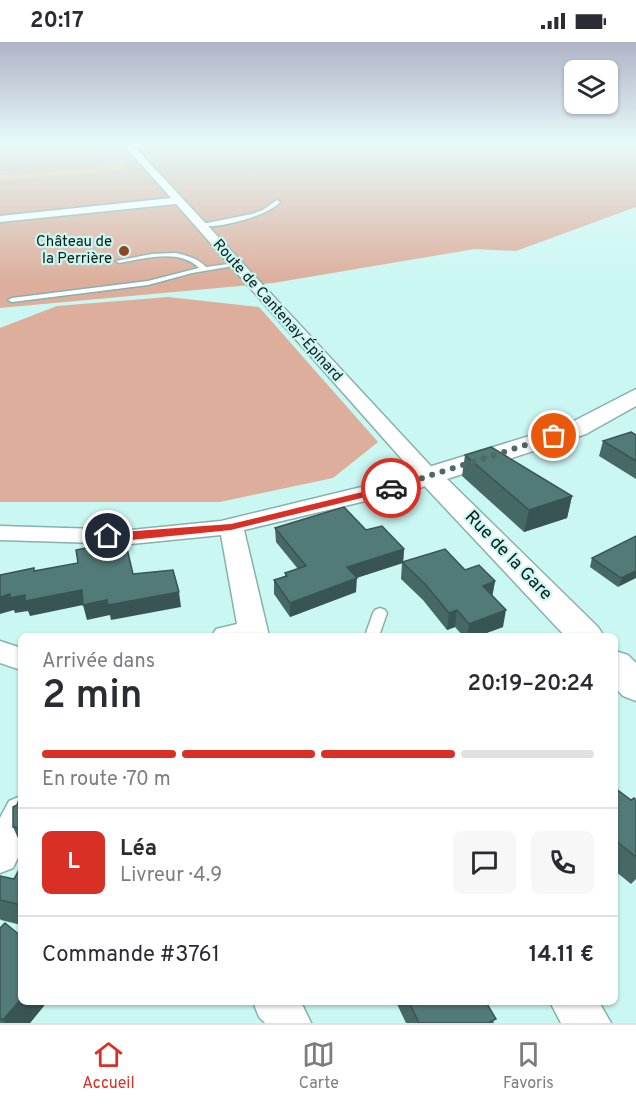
<!DOCTYPE html>
<html lang="fr">
<meta charset="utf-8">
<style>
body{margin:0;font-family:Overpass,sans-serif;background:#f7f7f7;color:#2b2b33;height:100vh;display:flex;flex-direction:column;font-size:22px;white-space:nowrap}
*{box-sizing:border-box;margin:0}
p{font-size:20px;color:#7c7c81}
.icon{flex:none;width:33px;height:33px;fill:none;stroke:currentColor;stroke-width:2;stroke-linecap:round;stroke-linejoin:round}
.map{position:relative;flex:1;overflow:hidden}
.drawer{position:absolute;left:18px;top:591px;width:600px;height:372px;display:flex;flex-direction:column;background:#fff;border-radius:9px;box-shadow:0 2px 4px #0004}
.drawer>*{flex:none}
.controls{position:absolute;left:564px;top:18px;display:grid;gap:12px}
.controls a{display:grid;place-items:center;width:54px;height:54px;border-radius:9px;background:#fff;box-shadow:0 2px 4px #0004;font-size:30px}
.pin{position:absolute;display:grid;place-items:center;width:51px;height:51px;color:#fff;margin:-26px;border:3px solid #fff;border-radius:50%;box-shadow:0 2px 6px #0007}
.courier{position:absolute;display:grid;place-items:center;width:60px;height:60px;margin:-30px;border:4px solid #d93025;border-radius:50%;background:#fff;color:#222;box-shadow:0 2px 8px #0007}
.overview em{font-style:normal;font-weight:600}
.overview div{display:flex;flex-direction:column-reverse}
.overview{display:flex;align-items:center;justify-content:space-between;height:102px;padding:0 24px}
h1{font-size:39px;font-weight:600;line-height:45px}
.bar{display:grid;grid-template-columns:repeat(4,1fr);gap:9px 6px;align-content:center;height:72px;padding:0 24px}
.bar i{height:8px;border-radius:4px;background:#e1e1e2}
.bar .selected{background:#d93025}
.bar p{grid-column:span 4}
.line{display:flex;align-items:center;gap:15px;padding:0 24px;border-top:2px solid #e1e1e2}
.line div{flex:1}
.round{display:grid;place-items:center;flex:none;width:63px;height:63px;border-radius:9px;background:#f7f7f7}
.status{display:flex;justify-content:space-between;align-items:center;height:42px;padding:0 30px;background:#fff;direction:ltr}
.status svg{height:16px;fill:currentColor}
.menu{display:flex;justify-content:space-around;align-items:center;height:84px;border-top:2px solid #e1e1e2;background:#fff;font-size:16px;color:#7c7c81}
.menu a{display:grid;justify-items:center;gap:3px}
.menu .selected{color:#d93025}
.map>svg:first-child{display:block}
.green{fill:#dcae9b}
.water{fill:#fab396}
.lines{fill:none;stroke-linecap:round;stroke-linejoin:round}
.service-casing{stroke:#87b1ad;stroke-width:3}
.minor-casing{stroke:#87b1ad;stroke-width:3}
.tertiary-casing{stroke:#87b1ad;stroke-width:3}
.service{fill:#fff;fill-rule:evenodd}
.minor{fill:#fff;fill-rule:evenodd}
.tertiary{fill:#fff;fill-rule:evenodd}
.wall{fill:#476966}
.shaded-wall{fill:#395553}
.building{fill:#527a77;stroke:#395553;stroke-width:1.5}
.route{fill:#d93025}
.done{stroke:#4f6967;stroke-width:6;stroke-dasharray:0 10.8}
.poi-dot{fill:#8e4525;stroke:#cbf7f3;stroke-width:2}
.labels{text-anchor:middle;dominant-baseline:central;stroke-width:4.5;stroke-linejoin:round;paint-order:stroke}
.far-poi-label{font-size:15px;fill:#0c1c1b;stroke:#cbf7f3;text-anchor:end}
.far-street-label{font-size:15px;fill:#0c1c1b;stroke:#cbf7f3}
.street-label{font-size:18px;fill:#0c1c1b;stroke:#cbf7f3}
</style>
<div class="status"><b>20:17</b><svg viewBox="0 0 49 12"><path d="M0 12V9h3v3zM5 12V6h3v6zM10 12V3h3v9zM15 12V0h3v12zM26 1h20v11H26zM47 4h2v5h-2z"/></svg></div>
<div class="map">
<svg width="636" height="981" viewBox="0 0 636 981">
<rect width="100%" height="100%" fill="#cbf7f3"/>
<!-- green -->
<g class="green">
<path d="M 0,102 L 636,102 L 636,165 L 516,209 L 475,207 L 273,241 L 0,266 Z"/>
<path d="M 168,255 L 259,265 L 378,400 L 333,436 L 220,460 L 0,460 L 0,286 L 57,264 Z"/>
</g>
<!-- water -->
<path class="water" d="M 124,123 L 127,127 L 0,138 L 0,133 Z"/>
<g class="lines">
<!-- service casing -->
<g class="service-casing">
<g id="service">
<path d="M 277,158 L 280,160 C 268,174 213,189 197,183 L 252,172 L 263,168 Z"/>
<path d="M 176,211 C 188,214 197,216 206,225 L 236,221 L 239,223 L 192,231 L 148,243 L 12,260 L 8,258 L 12,256 L 148,239 L 199,226 C 179,206 144,217 119,221 L 116,219 L 152,212 Z"/>
<path d="M 380,566 L 385,568 L 387,571 L 379,594 L 365,594 L 373,571 L 375,568 Z"/>
</g>
</g>
<!-- minor casing -->
<g class="minor-casing">
<g id="minor">
<path d="M 123,102 L 132,102 L 440,434 L 437,439 L 420,446 L 244,488 L 269,594 L 212,594 L 216,587 L 237,582 L 221,493 L 131,502 L 0,498 L 0,484 L 131,488 L 221,479 L 415,432 L 176,162 L 0,180 L 0,174 L 171,156 Z"/>
<path d="M 0,599 L 21,606 L 21,628 L 0,621 Z"/>
<path d="M 21,754 L 21,809 L 13,826 L 0,831 L 0,776 L 9,759 Z"/>
<path d="M 253,960 L 301,960 L 311,981 L 265,981 L 259,975 Z"/>
<path d="M 550,960 L 599,960 L 611,981 L 561,981 Z"/>
</g>
</g>
<!-- tertiary casing -->
<g class="tertiary-casing">
<g id="tertiary">
<path d="M 636,347 L 636,364 L 586,392 L 447,437 L 598,585 L 604,594 L 565,594 L 415,434 L 419,428 L 568,382 Z"/>
<path d="M 615,609 L 628,613 L 636,621 L 636,659 L 623,654 L 615,646 Z"/>
</g>
</g>
<!-- service -->
<use href="#service" class="service"/>
<!-- minor -->
<use href="#minor" class="minor"/>
<!-- tertiary -->
<use href="#tertiary" class="tertiary"/>
</g>
<!-- wall -->
<g class="wall">
<path d="M 636,393 L 636,437 L 599,414 L 603,399 Z"/>
<path d="M 465,413 L 572,454 L 567,476 L 524,490 L 462,434 Z"/>
<path d="M 275,486 L 366,488 L 404,507 L 403,520 L 465,528 L 495,539 L 492,554 L 503,585 L 478,594 L 463,594 L 455,585 L 447,588 L 423,558 L 401,537 L 402,521 L 356,536 L 356,550 L 290,575 L 274,552 L 274,538 L 285,534 L 285,531 L 298,527 L 276,500 Z"/>
<path d="M 636,494 L 618,545 L 590,525 L 592,516 Z"/>
<path d="M 615,746 L 631,758 L 636,758 L 636,837 L 631,842 L 615,829 Z"/>
<path d="M 21,752 L 21,803 L 13,785 L 17,763 Z"/>
<path d="M 21,824 L 21,883 L 1,878 L 0,877 L 0,834 L 14,837 Z"/>
<path d="M 0,886 L 47,960 L 30,981 L 0,981 Z"/>
<path d="M 396,960 L 486,960 L 494,981 L 406,981 Z"/>
</g>
<!-- shaded-wall -->
<g class="shaded-wall">
<path d="M 572,454 L 567,476 L 524,490 L 529,468 Z"/>
<path d="M 404,507 L 403,521 L 347,539 L 347,525 Z"/>
<path d="M 636,529 L 636,536 L 618,545 L 621,536 Z"/>
<path d="M 357,536 L 356,550 L 290,575 L 290,561 Z"/>
<path d="M 495,539 L 492,556 L 483,544 Z"/>
<path d="M 82,548 L 107,558 L 179,550 L 181,565 L 111,578 L 110,573 L 87,578 L 83,563 L 30,574 L 28,569 L 15,571 L 14,568 L 0,572 L 0,555 L 10,552 L 25,553 Z"/>
<path d="M 457,568 L 455,585 L 447,588 L 449,571 Z"/>
<path d="M 506,568 L 503,585 L 478,594 L 467,594 L 469,582 Z"/>
<path d="M 21,957 L 21,960 L 47,960 L 30,981 L 5,981 L 3,978 Z"/>
</g>
<!-- building -->
<g class="building">
<path d="M 631,390 L 636,393 L 636,419 L 603,399 Z"/>
<path d="M 491,405 L 572,454 L 529,468 L 465,413 Z"/>
<path d="M 344,465 L 366,488 L 382,484 L 404,507 L 347,525 L 357,536 L 290,561 L 274,538 L 287,534 L 285,531 L 306,524 L 275,486 Z"/>
<path d="M 636,494 L 636,529 L 621,536 L 592,516 Z"/>
<path d="M 125,498 L 133,532 L 173,528 L 179,550 L 108,563 L 107,558 L 83,563 L 82,548 L 25,559 L 25,553 L 10,556 L 10,552 L 0,555 L 0,533 L 34,526 L 34,529 L 78,521 L 76,508 Z"/>
<path d="M 445,507 L 465,528 L 479,523 L 495,539 L 483,544 L 506,568 L 469,582 L 457,568 L 449,571 L 425,542 L 402,520 Z"/>
<path d="M 615,746 L 631,758 L 634,756 L 636,758 L 636,815 L 615,798 Z"/>
<path d="M 21,752 L 21,786 L 13,785 L 13,765 L 17,763 Z"/>
<path d="M 21,824 L 21,863 L 0,858 L 0,834 L 14,837 Z"/>
<path d="M 5,881 L 21,894 L 21,957 L 3,978 L 0,976 L 0,886 Z"/>
<path d="M 409,960 L 486,960 L 496,977 L 488,981 L 419,981 Z"/>
</g>
<!-- sky -->
<linearGradient id="sky" x2="0" y2="1"><stop stop-color="#afb4c7"/><stop offset="0.43" stop-color="#e8fbfa"/><stop offset="1" stop-color="#e8fbfa" stop-opacity="0"/></linearGradient>
<rect width="636" height="239" fill="url(#sky)"/>
<!-- route -->
<path class="route" d="M 391,443 L 395,446 L 394,448 L 231,488 L 131,498 L 108,497 L 103,494 L 108,491 L 231,482 Z"/>
<g class="lines">
<!-- done -->
<path class="done" d="M 391,446 L 554,394"/>
</g>
<!-- markers -->
<circle class="poi-dot" cx="124" cy="209" r="6"/>
<g class="labels">
<!-- far-poi labels -->
<g class="far-poi-label">
<text x="112" y="200">Château de<tspan x="112" dy="17">la Perrière</tspan></text>
</g>
<!-- far-street labels -->
<g class="far-street-label">
<text transform="translate(277 269) rotate(48)">Route de Cantenay-Épinard</text>
</g>
<!-- street labels -->
<g class="street-label">
<text transform="translate(508 514) rotate(46)">Rue de la Gare</text>
</g>
</g>
</svg>
<div class="controls">
<a><svg class="icon" aria-label="layers" viewBox="0 0 24 24"><path d="M12 4l9 5-9 5-9-5zM3 14l9 5 9-5"/></svg></a>
</div>
<div class="pin" style="left:554px;top:394px;background:#ea580c"><svg class="icon" aria-label="bag" viewBox="0 0 24 24"><path d="M5 8h14l-1 12H6zM9 8a3 3 0 0 1 6 0"/></svg></div>
<div class="pin" style="left:108px;top:494px;background:#1f2937"><svg class="icon" aria-label="home" viewBox="0 0 24 24"><path d="M3 11l9-7 9 7M6 9v11h12V9"/></svg></div>
<div class="courier" style="left:391px;top:446px"><svg class="icon" aria-label="car" viewBox="0 0 24 24"><path d="M5 17H2v-5l4-1 3-4h7l3 4 3 1v5h-3M9 17h6M6 11h13"/><circle cx="7" cy="17" r="2"/><circle cx="17" cy="17" r="2"/></svg></div>
<section class="drawer">
<div class="overview"><div><h1>2 min</h1><p>Arrivée dans</p></div><em>20:19–20:24</em></div>
<div class="bar"><i class="selected"></i><i class="selected"></i><i class="selected"></i><i></i><p>En route · 70 m</p></div>
<div class="line" style="height:108px"><b class="round" style="background:#d93025;color:#fff">L</b><div><b>Léa</b><p>Livreur · 4.9</p></div><a class="round"><svg class="icon" aria-label="chat" viewBox="0 0 24 24"><path d="M4 5h16v11H9l-5 4z"/></svg></a><a class="round"><svg class="icon" aria-label="phone" viewBox="0 0 24 24"><path d="M5 4h4l2 5-3 2q2 4 5 5l2-3 5 2v4C11 20 4 13 5 4z"/></svg></a></div>
<div class="line" style="height:78px"><div>Commande #3761</div><b>14.11 €</b></div>
</section>
</div>
<nav class="menu">
<a class="selected"><svg class="icon" aria-label="home" viewBox="0 0 24 24"><path d="M3 11l9-7 9 7M6 9v11h12V9"/></svg>Accueil</a>
<a><svg class="icon" aria-label="map" viewBox="0 0 24 24"><path d="M3 6l6-2 6 2 6-2v14l-6 2-6-2-6 2zM9 4v14M15 6v14"/></svg>Carte</a>
<a><svg class="icon" aria-label="saved" viewBox="0 0 24 24"><path d="M7 4h10v16l-5-4-5 4z"/></svg>Favoris</a>
</nav>
